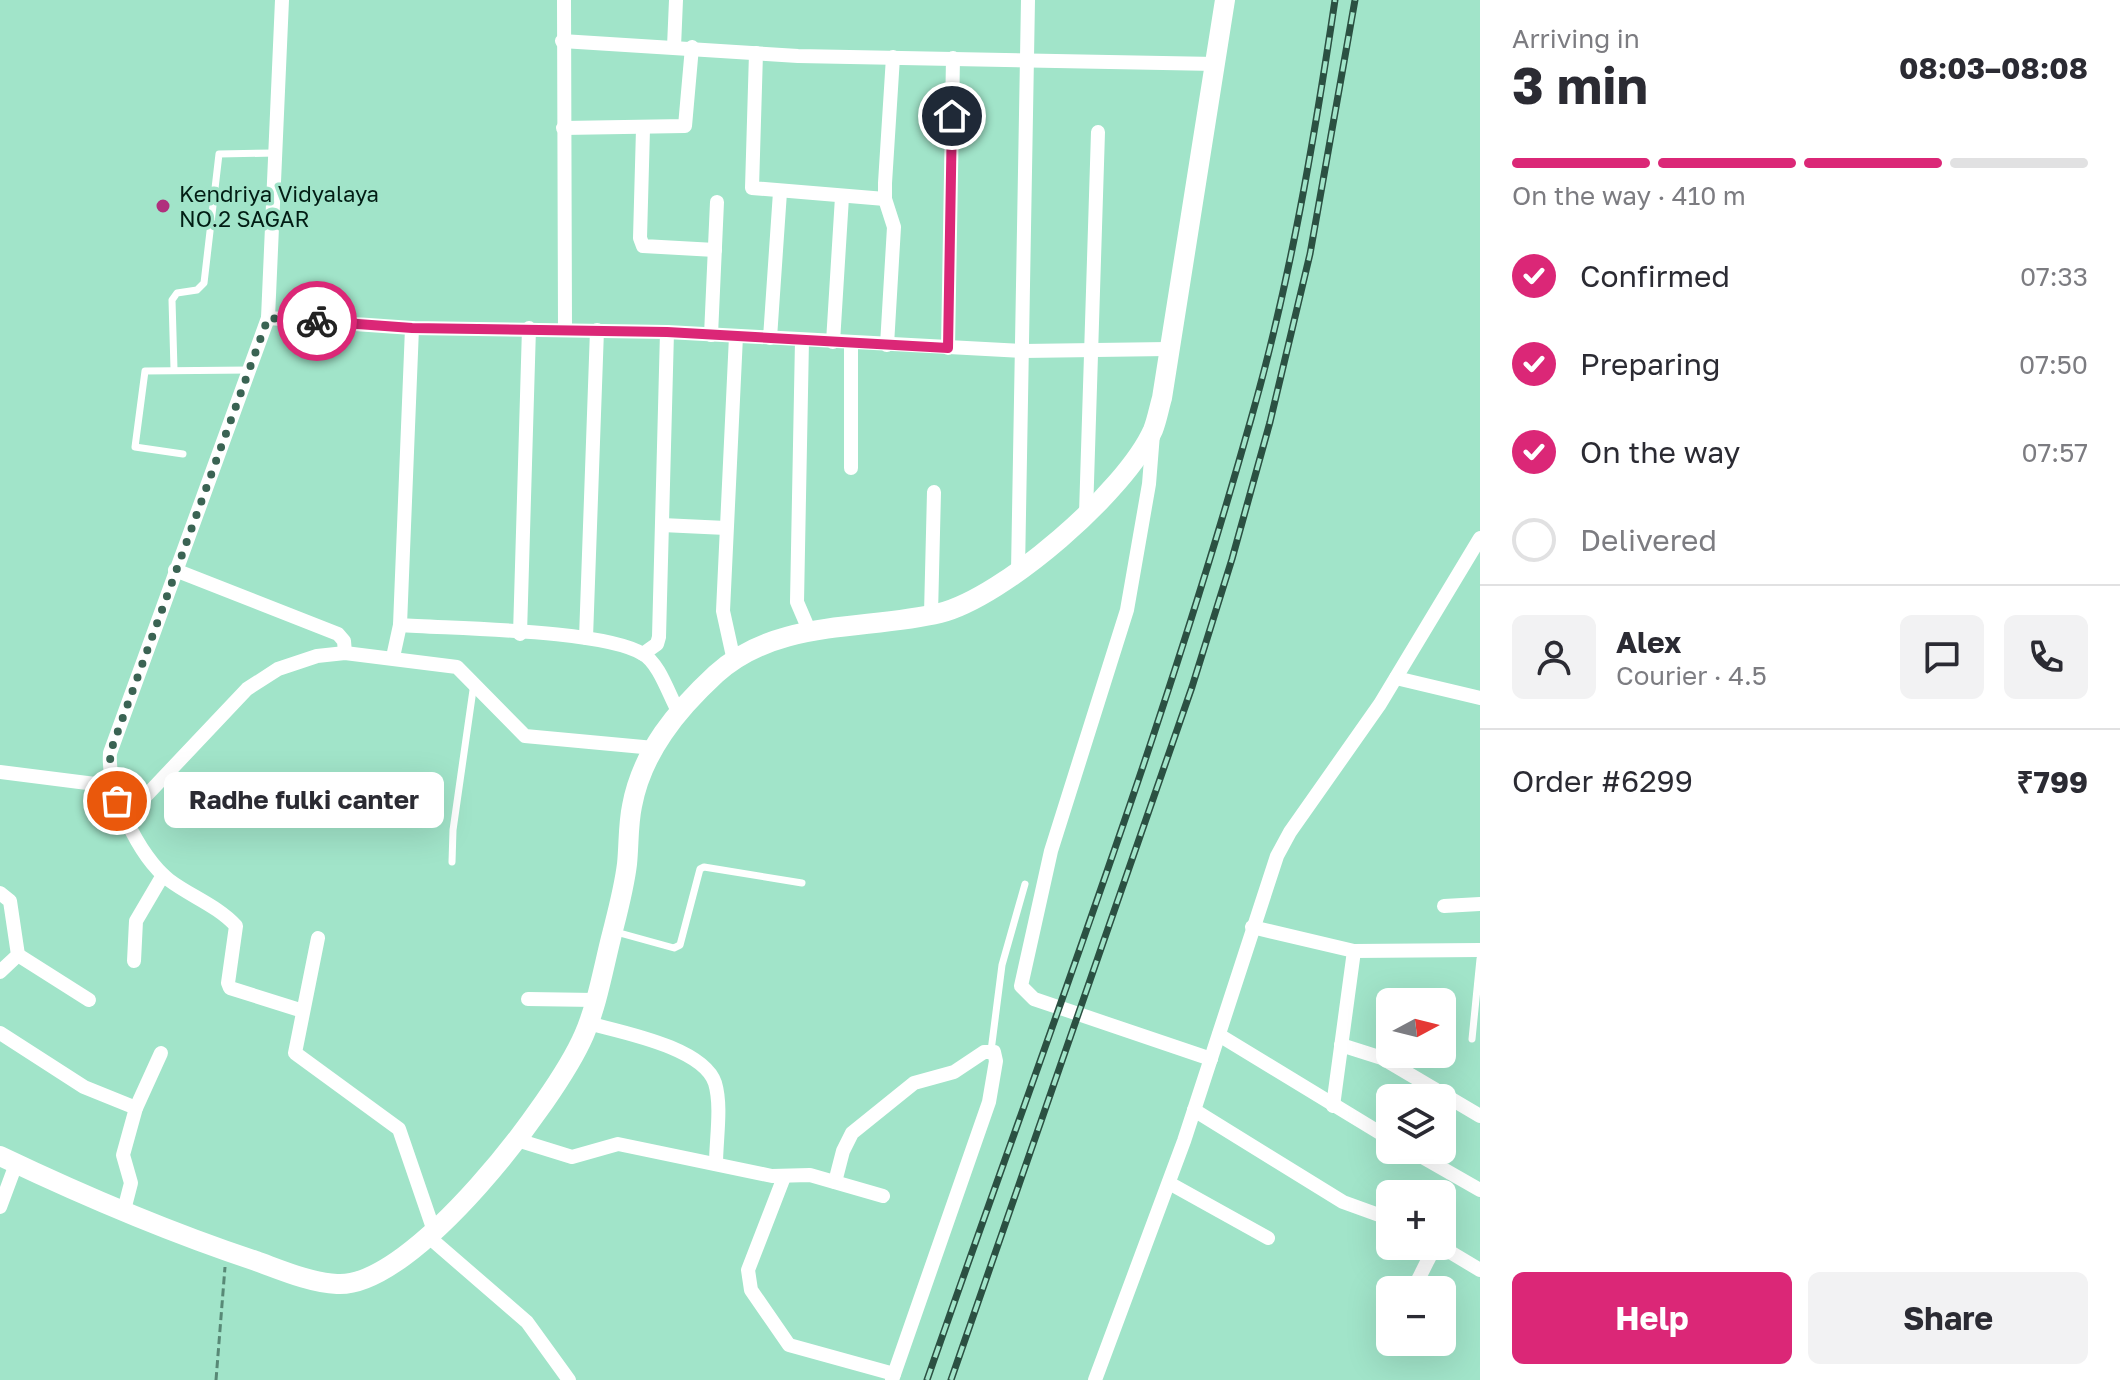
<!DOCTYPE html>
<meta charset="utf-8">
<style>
body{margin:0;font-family:"Golos Text",sans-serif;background:#f2f2f3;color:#2b2b33;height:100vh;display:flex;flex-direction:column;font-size:30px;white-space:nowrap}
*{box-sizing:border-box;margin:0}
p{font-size:26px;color:#7c7c81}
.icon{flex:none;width:44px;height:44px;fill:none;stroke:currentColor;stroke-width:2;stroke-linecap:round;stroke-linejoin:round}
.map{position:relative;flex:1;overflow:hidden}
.panel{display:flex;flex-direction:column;background:#fff;width:640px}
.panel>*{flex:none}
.needle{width:52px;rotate:83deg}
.tools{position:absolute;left:1376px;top:988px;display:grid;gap:16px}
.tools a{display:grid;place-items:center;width:80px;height:80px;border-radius:12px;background:#fff;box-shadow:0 8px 32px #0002;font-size:40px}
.pin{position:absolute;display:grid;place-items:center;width:68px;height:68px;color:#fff;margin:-34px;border:4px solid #fff;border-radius:50%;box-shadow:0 2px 8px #0007}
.courier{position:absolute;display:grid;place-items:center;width:80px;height:80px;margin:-40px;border:6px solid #db2777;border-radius:50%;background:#fff;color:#222;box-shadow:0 2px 10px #0007}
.bubble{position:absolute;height:56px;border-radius:12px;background:#fff;box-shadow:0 8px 32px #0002;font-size:26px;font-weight:700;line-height:56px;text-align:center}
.headline em{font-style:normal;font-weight:700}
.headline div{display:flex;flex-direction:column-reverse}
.headline{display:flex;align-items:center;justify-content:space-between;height:136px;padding:0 32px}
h1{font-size:52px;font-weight:700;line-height:60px}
.bar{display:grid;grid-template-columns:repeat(4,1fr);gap:12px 8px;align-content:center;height:96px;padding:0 32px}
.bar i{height:10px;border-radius:6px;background:#e1e1e2}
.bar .on{background:#db2777}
.bar p{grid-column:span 4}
.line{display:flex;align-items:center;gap:20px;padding:0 32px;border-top:2px solid #e1e1e2}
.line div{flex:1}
.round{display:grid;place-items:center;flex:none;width:84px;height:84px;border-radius:12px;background:#f2f2f3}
ol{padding:0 32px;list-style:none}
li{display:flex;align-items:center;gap:24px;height:88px}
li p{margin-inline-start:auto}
li .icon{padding:8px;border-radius:50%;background:#db2777;color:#fff;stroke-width:4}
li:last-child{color:#7c7c81}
li i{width:44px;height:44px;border:4px solid #e1e1e2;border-radius:50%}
.button{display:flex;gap:16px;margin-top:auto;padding:16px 32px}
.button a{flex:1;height:92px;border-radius:12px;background:#db2777;color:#fff;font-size:32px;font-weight:700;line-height:92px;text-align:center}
.button a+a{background:#f2f2f3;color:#2b2b33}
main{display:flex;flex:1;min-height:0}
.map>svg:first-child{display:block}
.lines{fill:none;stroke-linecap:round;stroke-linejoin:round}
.path{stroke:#588976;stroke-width:3;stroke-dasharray:8 4;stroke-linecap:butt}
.service{stroke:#fff;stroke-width:7}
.minor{stroke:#fff;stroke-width:14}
.secondary{stroke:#fff;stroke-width:20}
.rail-casing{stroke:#2b5042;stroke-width:7}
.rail{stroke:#a1e4c9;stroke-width:4;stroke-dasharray:12;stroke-linecap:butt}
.done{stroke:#3a6353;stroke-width:8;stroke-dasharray:0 14.4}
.route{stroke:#db2777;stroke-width:10}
.poi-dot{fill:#b0307d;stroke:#a1e4c9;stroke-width:3}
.labels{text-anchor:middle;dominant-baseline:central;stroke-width:7;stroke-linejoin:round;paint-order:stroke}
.poi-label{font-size:22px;fill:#021d14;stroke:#a1e4c9;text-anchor:start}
</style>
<main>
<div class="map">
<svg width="1480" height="1380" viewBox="0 0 1480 1380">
<rect width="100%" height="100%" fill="#a1e4c9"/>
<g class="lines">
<!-- path -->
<path class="path" d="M 216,1380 L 225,1267"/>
<!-- service -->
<g class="service">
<path d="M 174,369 L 172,300 L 177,293 L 197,290 L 204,283 L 219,154 L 275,153"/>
<path d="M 183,454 L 135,447 L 145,371 L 249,370"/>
<path d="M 452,862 L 453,830 L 474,683"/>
<path d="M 616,932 L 674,948 L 680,945 L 700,869 L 704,867 L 802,883"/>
<path d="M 1472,1039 L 1480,959"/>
<path d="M 991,1051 L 1002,965 L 1025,884"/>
</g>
<!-- minor -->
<g class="minor">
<path d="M 282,0 L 268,318 L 110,753 C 107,790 139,857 169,880 C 190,896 218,906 236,926 L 228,983 L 230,988 L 303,1011"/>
<path d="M 564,0 L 565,328"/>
<path d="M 562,41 L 798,56 L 1216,64"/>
<path d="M 674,47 L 676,0"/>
<path d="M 756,53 L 752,188 L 885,199"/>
<path d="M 563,128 L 685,126 L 692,47"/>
<path d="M 643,129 L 640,238 L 643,246 L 715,250"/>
<path d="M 268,318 L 412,328 L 667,332 L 1023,351 L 1168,349"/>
<path d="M 711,335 L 717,202"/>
<path d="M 770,338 L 780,192"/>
<path d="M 802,340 L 797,602 L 809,630"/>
<path d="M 833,342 L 842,197"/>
<path d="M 887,345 L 894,227 L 885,199 L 885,183 L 893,57"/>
<path d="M 948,348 L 953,58"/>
<path d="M 1153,434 L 1149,484 L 1127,610 L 1051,851 L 1021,986 L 1034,999 L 1211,1059"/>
<path d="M 851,468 L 851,343"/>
<path d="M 1086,514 L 1098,132"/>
<path d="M 662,525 L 726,528"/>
<path d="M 175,570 L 338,634 L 344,641 L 345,653"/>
<path d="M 1018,571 L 1028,0"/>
<path d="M 931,614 L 934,492"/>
<path d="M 400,625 C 453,629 602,629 643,654 C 659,663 669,695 678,711"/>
<path d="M 520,634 L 529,328"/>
<path d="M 586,638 L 597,330"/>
<path d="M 643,654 L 657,644 L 659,637 L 667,332"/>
<path d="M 393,657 L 400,625 L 412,328"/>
<path d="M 734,661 L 723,611 L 736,336"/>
<path d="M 1396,678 L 1480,698"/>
<path d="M 0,772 L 111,786"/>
<path d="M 125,818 L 247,689 L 278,669 L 317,656 L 345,653 L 457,667 L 525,736 L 654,748"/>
<path d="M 0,893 L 10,901 L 18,955 L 0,972"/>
<path d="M 1444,906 L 1480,904"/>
<path d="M 1252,927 L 1354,951 L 1480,950"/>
<path d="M 318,938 L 295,1053 L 399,1129 L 435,1234"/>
<path d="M 18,955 L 89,1000"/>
<path d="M 134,961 L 136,921 L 163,875"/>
<path d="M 528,999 L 595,1000"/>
<path d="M 588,1023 C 620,1032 703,1047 715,1083 C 722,1106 716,1140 716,1164"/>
<path d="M 0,1033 L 84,1087 L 136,1108"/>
<path d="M 1219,1035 L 1390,1139"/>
<path d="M 1341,1045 L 1382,1058 L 1480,1116"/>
<path d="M 1333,1106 L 1354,951"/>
<path d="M 1194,1110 L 1343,1202 L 1390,1219"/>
<path d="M 514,1139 L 572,1157 L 618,1144 L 772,1176 L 810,1175 L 883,1196"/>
<path d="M 1410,1150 L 1480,1190"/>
<path d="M 784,1177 L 748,1270 L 751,1290 L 789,1345 L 894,1374"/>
<path d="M 835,1182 L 843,1151 L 852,1133 L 914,1083 L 954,1072 L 984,1052 L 994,1052 L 996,1061 L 989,1102 L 892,1380"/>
<path d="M 1169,1183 L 1268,1238"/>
<path d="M 0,1207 L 16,1164"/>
<path d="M 124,1210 L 131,1183 L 123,1155 L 136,1108 L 161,1053"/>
<path d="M 430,1238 L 527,1322 L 569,1380"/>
<path d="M 1440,1246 L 1480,1270"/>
<path d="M 1413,1290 L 1435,1246"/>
<path d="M 1095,1380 L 1184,1141 L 1277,856 L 1290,832 L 1380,704 L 1480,538"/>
</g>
<!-- secondary -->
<path class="secondary" d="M 0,1156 C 84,1196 168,1232 256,1261 C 281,1270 311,1283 337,1284 C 413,1289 556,1100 584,1035 C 597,1005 603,970 611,938 C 617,914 624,889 627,864 C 629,845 628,825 632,806 C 642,752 677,710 716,674 C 778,618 865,631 940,613 C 1004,597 1126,491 1153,430 C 1157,420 1159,408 1162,398 L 1225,0"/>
<!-- rail casing -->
<g class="rail-casing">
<g id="rail">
<path d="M 927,1380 C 1038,1061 1160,744 1251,419 C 1290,282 1314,141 1335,0"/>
<path d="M 951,1380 L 1192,687 L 1232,559 L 1270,422 L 1310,254 L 1355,0"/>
</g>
</g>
<!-- rail -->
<use href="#rail" class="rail"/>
</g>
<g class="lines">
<!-- done -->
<path class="done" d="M 117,801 L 111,786 L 110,753 L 268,318 L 317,321"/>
<!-- route -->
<path class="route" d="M 317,321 L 412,328 L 667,332 L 948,348 L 952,116"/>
</g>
<!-- markers -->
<circle class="poi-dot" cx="163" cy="206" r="8"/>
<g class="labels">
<!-- poi labels -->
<g class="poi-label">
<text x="179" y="193">Kendriya Vidyalaya<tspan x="179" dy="25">NO.2 SAGAR</tspan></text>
</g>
</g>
</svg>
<div class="tools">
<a><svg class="needle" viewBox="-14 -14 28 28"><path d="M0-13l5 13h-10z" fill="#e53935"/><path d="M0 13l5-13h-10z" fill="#7c7c81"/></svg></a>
<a><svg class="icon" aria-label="layers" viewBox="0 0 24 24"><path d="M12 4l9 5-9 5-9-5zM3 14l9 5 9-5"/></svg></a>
<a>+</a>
<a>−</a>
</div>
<div class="pin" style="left:117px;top:801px;background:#ea580c"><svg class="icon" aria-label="bag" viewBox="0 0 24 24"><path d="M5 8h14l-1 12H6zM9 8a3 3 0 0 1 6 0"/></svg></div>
<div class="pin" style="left:952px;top:116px;background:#1f2937"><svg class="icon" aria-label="home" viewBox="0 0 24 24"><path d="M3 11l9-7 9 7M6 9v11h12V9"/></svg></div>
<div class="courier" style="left:317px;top:321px"><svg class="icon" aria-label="bike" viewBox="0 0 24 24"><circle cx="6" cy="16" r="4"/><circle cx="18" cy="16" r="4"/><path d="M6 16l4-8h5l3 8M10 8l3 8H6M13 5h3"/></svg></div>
<div class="bubble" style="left:164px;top:772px;width:280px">Radhe fulki canter</div>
</div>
<section class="panel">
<div class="headline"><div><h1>3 min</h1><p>Arriving in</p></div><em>08:03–08:08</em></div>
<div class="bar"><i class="on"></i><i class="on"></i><i class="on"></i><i></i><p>On the way · 410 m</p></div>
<ol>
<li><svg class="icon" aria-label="check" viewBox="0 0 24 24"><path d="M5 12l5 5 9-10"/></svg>Confirmed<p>07:33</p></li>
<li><svg class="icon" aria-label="check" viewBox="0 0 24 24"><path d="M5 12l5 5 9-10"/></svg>Preparing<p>07:50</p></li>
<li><svg class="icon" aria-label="check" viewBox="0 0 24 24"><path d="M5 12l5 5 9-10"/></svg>On the way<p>07:57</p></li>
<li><i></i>Delivered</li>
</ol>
<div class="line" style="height:144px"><a class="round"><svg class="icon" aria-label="person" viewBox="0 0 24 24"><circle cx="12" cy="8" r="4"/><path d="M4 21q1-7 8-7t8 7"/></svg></a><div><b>Alex</b><p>Courier · 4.5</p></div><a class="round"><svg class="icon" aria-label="chat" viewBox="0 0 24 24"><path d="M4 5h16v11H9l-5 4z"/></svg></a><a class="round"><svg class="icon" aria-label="phone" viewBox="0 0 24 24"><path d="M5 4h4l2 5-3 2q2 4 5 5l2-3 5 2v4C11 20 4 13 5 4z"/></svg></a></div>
<div class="line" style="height:104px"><div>Order #6299</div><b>₹799</b></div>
<div class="button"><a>Help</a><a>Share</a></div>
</section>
</main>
